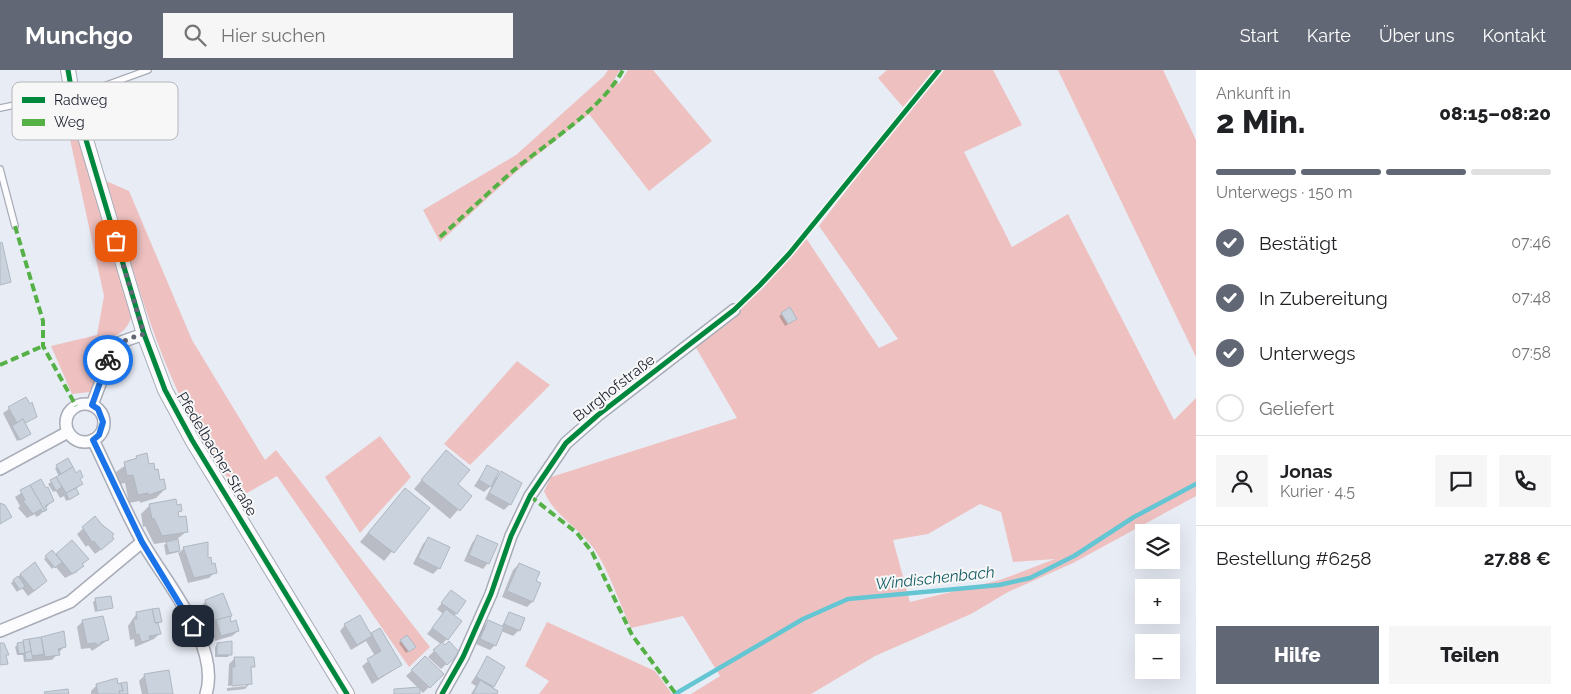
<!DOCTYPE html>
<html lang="de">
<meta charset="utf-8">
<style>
body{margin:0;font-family:Raleway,sans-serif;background:#f6f6f6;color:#202124;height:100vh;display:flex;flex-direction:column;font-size:19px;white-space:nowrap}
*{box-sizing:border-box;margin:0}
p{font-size:16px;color:#757577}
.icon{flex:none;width:28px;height:28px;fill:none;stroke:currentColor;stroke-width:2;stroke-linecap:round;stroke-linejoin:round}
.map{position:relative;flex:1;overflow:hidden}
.panel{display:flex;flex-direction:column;background:#fff;width:375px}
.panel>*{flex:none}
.controls{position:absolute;left:1135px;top:454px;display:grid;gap:10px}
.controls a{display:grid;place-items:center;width:45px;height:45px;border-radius:0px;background:#fff;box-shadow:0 5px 20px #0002;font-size:25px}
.pin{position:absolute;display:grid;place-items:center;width:42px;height:42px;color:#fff;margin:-21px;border-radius:10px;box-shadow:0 2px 8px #0006}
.courier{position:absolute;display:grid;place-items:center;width:50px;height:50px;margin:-25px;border:4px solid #1a73e8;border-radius:50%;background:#fff;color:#222;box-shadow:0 1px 6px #0007}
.headline em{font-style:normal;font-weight:800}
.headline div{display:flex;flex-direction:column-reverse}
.headline{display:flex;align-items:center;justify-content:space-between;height:85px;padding:0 20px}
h1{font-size:32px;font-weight:800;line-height:38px}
.bar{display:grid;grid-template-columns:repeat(4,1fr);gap:8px 5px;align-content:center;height:60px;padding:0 20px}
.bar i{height:6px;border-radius:4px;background:#e0e0e0}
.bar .on{background:#626775}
.bar p{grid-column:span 4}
.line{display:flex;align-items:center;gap:12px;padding:0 20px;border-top:1px solid #e0e0e0}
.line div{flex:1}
.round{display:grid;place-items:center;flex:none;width:52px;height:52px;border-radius:0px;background:#f6f6f6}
ol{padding:0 20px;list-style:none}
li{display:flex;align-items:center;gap:15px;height:55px}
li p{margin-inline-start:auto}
li .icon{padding:5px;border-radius:50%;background:#626775;color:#fff;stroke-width:4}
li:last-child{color:#757577}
li i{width:28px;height:28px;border:2px solid #e0e0e0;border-radius:50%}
.cta{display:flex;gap:10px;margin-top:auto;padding:10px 20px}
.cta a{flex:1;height:58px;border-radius:0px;background:#626775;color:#fff;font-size:20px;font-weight:800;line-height:58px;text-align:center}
.cta a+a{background:#f6f6f6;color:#202124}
header{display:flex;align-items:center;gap:30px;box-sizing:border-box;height:70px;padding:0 25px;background:#626775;color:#fff}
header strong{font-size:24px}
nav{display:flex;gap:28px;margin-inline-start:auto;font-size:18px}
.search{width:350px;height:45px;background:#f6f6f6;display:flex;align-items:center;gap:12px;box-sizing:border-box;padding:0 18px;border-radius:0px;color:#757577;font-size:19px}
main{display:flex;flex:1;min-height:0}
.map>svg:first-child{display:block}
.green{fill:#eec1c0;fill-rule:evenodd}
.shadow{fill:#0003}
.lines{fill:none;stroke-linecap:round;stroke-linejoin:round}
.stream{stroke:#64c6d3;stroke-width:4.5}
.building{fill:#cad3dd;stroke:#afb8c2}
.service-casing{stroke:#a8acb7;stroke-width:8}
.minor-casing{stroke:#a8acb7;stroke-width:14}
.tertiary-casing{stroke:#a8acb7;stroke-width:16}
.service{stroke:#fcfcfe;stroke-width:5.5}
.minor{stroke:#fcfcfe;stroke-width:11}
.tertiary{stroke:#fcfcfe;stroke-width:14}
.quiet{stroke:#55b146;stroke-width:4;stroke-dasharray:8 4;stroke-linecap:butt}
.cycleway-casing{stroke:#f7f7f7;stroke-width:8}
.cycleway{stroke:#00873e;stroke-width:5}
.done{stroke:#626775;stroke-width:5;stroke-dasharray:0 9}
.route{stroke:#1a73e8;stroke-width:6}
.labels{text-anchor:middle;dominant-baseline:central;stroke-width:4;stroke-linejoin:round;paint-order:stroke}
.street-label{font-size:15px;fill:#1a2030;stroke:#f7f7f7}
.water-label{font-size:16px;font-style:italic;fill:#175f67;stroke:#f7f7f7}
.key{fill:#f7f7f7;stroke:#b5b6bb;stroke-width:1}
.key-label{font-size:14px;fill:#1a2030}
</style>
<header>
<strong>Munchgo</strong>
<div class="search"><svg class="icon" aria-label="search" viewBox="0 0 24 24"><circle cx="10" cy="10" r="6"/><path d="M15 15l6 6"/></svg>Hier suchen</div>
<nav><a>Start</a><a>Karte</a><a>Über uns</a><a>Kontakt</a></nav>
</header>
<main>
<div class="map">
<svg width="1196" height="624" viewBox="0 0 1196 624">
<rect width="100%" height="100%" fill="#e8ecf5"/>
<!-- green -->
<g class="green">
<path d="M 608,0 L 620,0 L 614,10 L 619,14 L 628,0 L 653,0 L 712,71 L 649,121 L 589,44 L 516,102 L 440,172 L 423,140 L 516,85 L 604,6 Z"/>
<path d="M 887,0 L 934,0 L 903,37 L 878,8 Z"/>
<path d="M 944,0 L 993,0 L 1022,55 L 964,82 L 1012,177 L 1068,144 L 1174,350 L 1196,328 L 1196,426 L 1073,493 L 1008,522 L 971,544 L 875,586 L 811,624 L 691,624 L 720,606 L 683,546 L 631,558 C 619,532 610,503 595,480 C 580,458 553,445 544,421 L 551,407 L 737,348 L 695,276 L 764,217 L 806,168 L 879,278 L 898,269 L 819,156 L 888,66 ZM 980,434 L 1001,442 L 1013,492 L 1055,489 L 1000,510 L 910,532 L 893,470 L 928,464 Z"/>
<path d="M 1058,0 L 1163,0 L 1196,70 L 1196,287 Z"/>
<path d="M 61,28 L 70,36 L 132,245 C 128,259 121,263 109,270 L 90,322 L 72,324 L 51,276 L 97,265 L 104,226 Z"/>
<path d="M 106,111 L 129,121 L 192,270 L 265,390 L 276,380 L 430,577 L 409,597 L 277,406 L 240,427 C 218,393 195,359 178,322 C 147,255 128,181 106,111 Z"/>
<path d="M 517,291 L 550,315 L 470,395 L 444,374 Z"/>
<path d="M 380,366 L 411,407 L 360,463 L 325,407 Z"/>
<path d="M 547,552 L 655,601 L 672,624 L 539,624 L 549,611 L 525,596 Z"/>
</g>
<!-- shadow -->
<g class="shadow">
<path d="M 782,244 L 793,251 L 785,256 L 779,246 Z"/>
<path d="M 25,328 L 33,338 L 35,346 L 24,355 L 27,366 L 17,371 L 3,343 Z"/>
<path d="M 446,381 L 456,414 L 470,426 L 450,449 L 414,419 Z"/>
<path d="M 137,387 L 148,395 L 165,419 L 156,428 L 140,433 L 140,431 L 129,433 L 125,413 L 119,414 L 116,402 Z"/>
<path d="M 68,390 L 81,414 L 75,420 L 78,424 L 66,431 L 64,426 L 60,428 L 56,421 L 53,422 L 48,414 L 59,407 L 55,398 Z"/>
<path d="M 487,397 L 493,411 L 501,403 L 510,434 L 504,440 L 485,429 L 493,414 L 484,422 L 474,416 Z"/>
<path d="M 41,410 L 52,431 L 40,445 L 36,447 L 35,444 L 27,448 L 18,438 L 20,436 L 15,427 Z"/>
<path d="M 405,419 L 428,438 L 384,491 L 360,472 Z"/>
<path d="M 150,435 L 176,437 L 181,440 L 177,444 L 187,461 L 176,470 L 179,483 L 184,478 L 207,489 L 215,502 L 209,508 L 188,513 L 178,482 L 166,485 L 164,475 L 168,472 L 154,474 L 145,456 L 143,457 L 141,444 Z"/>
<path d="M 95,448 L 113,464 L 107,475 L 95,484 L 88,475 L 86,477 L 77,464 Z"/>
<path d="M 477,467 L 488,493 L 483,499 L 464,491 L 472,473 Z"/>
<path d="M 429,468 L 439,498 L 433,504 L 413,494 L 423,474 Z"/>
<path d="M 72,472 L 87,489 L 77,502 L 65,508 L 55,496 L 52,499 L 44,489 L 52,482 L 55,486 Z"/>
<path d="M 519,494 L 535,512 L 540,514 L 532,532 L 527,537 L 502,527 L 513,500 Z"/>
<path d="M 21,504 L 40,517 L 28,526 L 22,518 L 17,522 L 11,513 Z"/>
<path d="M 451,522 L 456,543 L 447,569 L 442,574 L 458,583 L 441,599 L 428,587 L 441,574 L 427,564 L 443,544 L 437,539 Z"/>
<path d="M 96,530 L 112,537 L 95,542 L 93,532 Z"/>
<path d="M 206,531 L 227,531 L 231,553 L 238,561 L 232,566 L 215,571 L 211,556 L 207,548 L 203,549 L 200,537 Z"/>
<path d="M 137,543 L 160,551 L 158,554 L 159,564 L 154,569 L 135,577 L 134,569 L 130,570 L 128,556 Z"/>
<path d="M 510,543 L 519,560 L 513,566 L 501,561 L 495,575 L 490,580 L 476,574 L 483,557 L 489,551 L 501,557 Z"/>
<path d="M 83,551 L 108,570 L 92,581 L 90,578 L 81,579 L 77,557 Z"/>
<path d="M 345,555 L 370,565 L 379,559 L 401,595 L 372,614 L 362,596 L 375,586 L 366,571 L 351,580 L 340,561 Z"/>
<path d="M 63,563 L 64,577 L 52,590 L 24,592 L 23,585 L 17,585 L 15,577 L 18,574 Z"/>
<path d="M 401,571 L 412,579 L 406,583 L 399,573 Z"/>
<path d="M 218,574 L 230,584 L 228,587 L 215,587 L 215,577 Z"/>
<path d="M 235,588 L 253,596 L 250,599 L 250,613 L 245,619 L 227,621 L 227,618 L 246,616 L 246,613 L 228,616 L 229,594 Z"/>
<path d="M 425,588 L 442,604 L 423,623 L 406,606 Z"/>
<path d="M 487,588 L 493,616 L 492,618 L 497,621 L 495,624 L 471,624 L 476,616 L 471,613 Z"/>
<path d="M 168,602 L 172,624 L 142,624 L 139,611 L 145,605 Z"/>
<path d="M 126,614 L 127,624 L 121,624 L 120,621 L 118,624 L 91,624 L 91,621 L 97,615 Z"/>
</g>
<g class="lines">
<!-- stream -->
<path class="stream" d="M 675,624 L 803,549 L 848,529 L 999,515 L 1030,508 L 1074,486 L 1134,447 L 1196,414"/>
</g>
<!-- building -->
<g class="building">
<path d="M 2,172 L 11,212 L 0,215 L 0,173 Z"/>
<path d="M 790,237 L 797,249 L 788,254 L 781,243 Z"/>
<path d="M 26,327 L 30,334 L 32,332 L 37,347 L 25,353 L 23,349 L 17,353 L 8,337 Z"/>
<path d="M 23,349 L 31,364 L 20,370 L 12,356 Z"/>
<path d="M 446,380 L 470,400 L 458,414 L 472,426 L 460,441 L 421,410 Z"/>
<path d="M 147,383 L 149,394 L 154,393 L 155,400 L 158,399 L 160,410 L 164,409 L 166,419 L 149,425 L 148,423 L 138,425 L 133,405 L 127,406 L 124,392 L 137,388 L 136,386 Z"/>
<path d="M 68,388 L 73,397 L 61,404 L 56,395 Z"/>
<path d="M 487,395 L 499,401 L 491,417 L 479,410 Z"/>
<path d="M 73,397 L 76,403 L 80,400 L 83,407 L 80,409 L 83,414 L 66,423 L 56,407 Z"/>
<path d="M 501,401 L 522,413 L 511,435 L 489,423 Z"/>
<path d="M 56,407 L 62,417 L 56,421 L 50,410 Z"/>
<path d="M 41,409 L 46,418 L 48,417 L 54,431 L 45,436 L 47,440 L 45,441 L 30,415 Z"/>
<path d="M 30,415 L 45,441 L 42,442 L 41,439 L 33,444 L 23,431 L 25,430 L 20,420 Z"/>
<path d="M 76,418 L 79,424 L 69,430 L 66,423 Z"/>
<path d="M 405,418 L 430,438 L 394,483 L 368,463 Z"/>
<path d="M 176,429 L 177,435 L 181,434 L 182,441 L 178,442 L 179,447 L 186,446 L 188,462 L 162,466 L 154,448 L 152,449 L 149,434 Z"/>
<path d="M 0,433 L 5,435 L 12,447 L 0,454 Z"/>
<path d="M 95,446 L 102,455 L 114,464 L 112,466 L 114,469 L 101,480 L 94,471 L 92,472 L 82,457 Z"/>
<path d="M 477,465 L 498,474 L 489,494 L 469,485 Z"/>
<path d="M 428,467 L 450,477 L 440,499 L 418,488 Z"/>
<path d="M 178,469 L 180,481 L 169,483 L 166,472 Z"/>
<path d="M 72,470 L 89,489 L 82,494 L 84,496 L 72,504 L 56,484 Z"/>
<path d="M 208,472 L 208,488 L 211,487 L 212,494 L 215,493 L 217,503 L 194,508 L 183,477 Z"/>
<path d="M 52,480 L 62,492 L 55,498 L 45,486 Z"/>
<path d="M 35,492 L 47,511 L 34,521 L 20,504 Z"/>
<path d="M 519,493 L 540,502 L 536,511 L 541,513 L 533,532 L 507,521 Z"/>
<path d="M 18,506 L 25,516 L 20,520 L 13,510 Z"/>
<path d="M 451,520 L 466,531 L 457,544 L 441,533 Z"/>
<path d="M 223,523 L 232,546 L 215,551 L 212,543 L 209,544 L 205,530 Z"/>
<path d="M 111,526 L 113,538 L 97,541 L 95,528 Z"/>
<path d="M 159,538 L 162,552 L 155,553 L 152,539 Z"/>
<path d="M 152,539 L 155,553 L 158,553 L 161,564 L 149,566 L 150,570 L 141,572 L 139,564 L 136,565 L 133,549 L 137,549 L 136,542 Z"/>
<path d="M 446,539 L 462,551 L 448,570 L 432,558 Z"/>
<path d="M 509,542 L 525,548 L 520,561 L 504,554 Z"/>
<path d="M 360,545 L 372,566 L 357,575 L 344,554 Z"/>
<path d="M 103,546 L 109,570 L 101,572 L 99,576 L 96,573 L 87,574 L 82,550 Z"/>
<path d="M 230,546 L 231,552 L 236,550 L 239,561 L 221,566 L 216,550 Z"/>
<path d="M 488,550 L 504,557 L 496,576 L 480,569 Z"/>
<path d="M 380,558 L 402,595 L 378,609 L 367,589 L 381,581 L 371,563 Z"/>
<path d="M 64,561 L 66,577 L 58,579 L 60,585 L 45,587 L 41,567 Z"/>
<path d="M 407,565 L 416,577 L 409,582 L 400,570 Z"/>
<path d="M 41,567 L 44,584 L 32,586 L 29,569 Z"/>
<path d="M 29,569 L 31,581 L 25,583 L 23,570 Z"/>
<path d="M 232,571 L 232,585 L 217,585 L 217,573 Z"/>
<path d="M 449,571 L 460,583 L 447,595 L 433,580 L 442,572 L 445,575 Z"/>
<path d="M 23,572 L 25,583 L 19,584 L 17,573 Z"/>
<path d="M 0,573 L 4,573 L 9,585 L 6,585 L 8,594 L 0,595 Z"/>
<path d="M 31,581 L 33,589 L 26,590 L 25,583 Z"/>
<path d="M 425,586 L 444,604 L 430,618 L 411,600 Z"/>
<path d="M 487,586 L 505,597 L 494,617 L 476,607 Z"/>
<path d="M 234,587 L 254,587 L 255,597 L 251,597 L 252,614 L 232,616 L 232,597 L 235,597 Z"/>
<path d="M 169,600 L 173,624 L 148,624 L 144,604 Z"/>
<path d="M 117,608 L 118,614 L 121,613 L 123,621 L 119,621 L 120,624 L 98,624 L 96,614 Z"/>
<path d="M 480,610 L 498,621 L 497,624 L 473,624 Z"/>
<path d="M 127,612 L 128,624 L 120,624 L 119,621 L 123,621 L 121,613 Z"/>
<path d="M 420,617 L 420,624 L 394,624 L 394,619 Z"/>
<path d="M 68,619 L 69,624 L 45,624 L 44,622 Z"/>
</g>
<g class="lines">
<!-- service casing -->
<g class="service-casing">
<g id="service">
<path d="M 0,38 L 101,17 L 148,0"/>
<path d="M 0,99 L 15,156"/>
</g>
</g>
<!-- minor casing -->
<g class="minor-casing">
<g id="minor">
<circle cx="85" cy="353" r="19"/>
<path d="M 92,335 L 114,277 L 121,272 L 144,264"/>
<path d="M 93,370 C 110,404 124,440 143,473 C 166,513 221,576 206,624"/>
<path d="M 0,399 L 68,362"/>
<path d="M 0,561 L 70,532 L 142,472"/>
<path d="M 442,624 L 463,587 L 491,524 L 511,466 L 530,426 L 566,373 L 598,345 L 734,240"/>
</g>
</g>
<!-- tertiary casing -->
<g class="tertiary-casing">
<path id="tertiary" d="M 68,0 L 72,23 L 144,264 L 165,320 L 192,370 L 347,624"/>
</g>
<!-- service -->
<use href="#service" class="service"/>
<!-- minor -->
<use href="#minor" class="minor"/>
<!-- tertiary -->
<use href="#tertiary" class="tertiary"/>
<!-- quiet -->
<g class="quiet">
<path d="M 15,156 L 43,251 L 43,276 L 76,336"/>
<path d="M 440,167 C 465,145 489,122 514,100 C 549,71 601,40 623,0"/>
<path d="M 0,295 L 43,276"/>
<path d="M 530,426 L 577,463 L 592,482 L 632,565 L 676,624"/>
</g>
<!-- cycleway casing -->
<g class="cycleway-casing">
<g id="cycleway">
<path d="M 68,0 L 72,23 L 144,264 L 165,320 L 192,370 L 347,624"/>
<path d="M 442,624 L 463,587 L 491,524 L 511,466 L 530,426 L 566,373 L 598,345 L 734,240 L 760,215 L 789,184 L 939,0"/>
</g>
</g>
<!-- cycleway -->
<use href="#cycleway" class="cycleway"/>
</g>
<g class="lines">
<!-- done -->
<path class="done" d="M 108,290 C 115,272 127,269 144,264 L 116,171"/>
<!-- route -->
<path class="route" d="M 108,290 L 92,335 L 98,339 L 103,352 L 99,365 L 93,370 L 142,472 L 193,556"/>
</g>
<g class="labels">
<!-- street labels -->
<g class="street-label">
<text transform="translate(614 318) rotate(-38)">Burghofstraße</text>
<text transform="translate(217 384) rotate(59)">Pfedelbacher Straße</text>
</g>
<!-- water labels -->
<g class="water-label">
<text transform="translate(935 508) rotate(-6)">Windischenbach</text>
</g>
</g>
<!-- legend -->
<rect x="12" y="12" width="166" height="58" rx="8" class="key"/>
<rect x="22" y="27" width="23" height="6" fill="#00873e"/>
<rect x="22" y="49" width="23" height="7" fill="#55b146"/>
<g class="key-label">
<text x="54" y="35">Radweg</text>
<text x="54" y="57">Weg</text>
</g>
</svg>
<div class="controls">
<a><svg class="icon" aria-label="layers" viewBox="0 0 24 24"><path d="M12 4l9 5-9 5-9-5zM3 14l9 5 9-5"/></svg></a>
<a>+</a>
<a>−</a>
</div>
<div class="pin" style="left:116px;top:171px;background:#ea580c"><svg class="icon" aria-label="bag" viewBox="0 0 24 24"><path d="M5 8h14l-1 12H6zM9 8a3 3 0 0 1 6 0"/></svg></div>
<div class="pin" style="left:193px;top:556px;background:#1f2937"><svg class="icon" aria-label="home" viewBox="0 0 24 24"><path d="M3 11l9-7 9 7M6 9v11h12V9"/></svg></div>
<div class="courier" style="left:108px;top:290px"><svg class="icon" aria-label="bike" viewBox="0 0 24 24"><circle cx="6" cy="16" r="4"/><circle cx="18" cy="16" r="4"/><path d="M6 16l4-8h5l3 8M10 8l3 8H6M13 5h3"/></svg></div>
</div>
<section class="panel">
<div class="headline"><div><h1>2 Min.</h1><p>Ankunft in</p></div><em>08:15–08:20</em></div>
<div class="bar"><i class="on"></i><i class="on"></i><i class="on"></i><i></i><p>Unterwegs · 150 m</p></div>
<ol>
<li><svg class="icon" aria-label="check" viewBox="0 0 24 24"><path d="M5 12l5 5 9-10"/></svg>Bestätigt<p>07:46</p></li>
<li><svg class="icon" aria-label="check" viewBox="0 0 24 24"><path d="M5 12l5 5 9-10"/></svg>In Zubereitung<p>07:48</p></li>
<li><svg class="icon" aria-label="check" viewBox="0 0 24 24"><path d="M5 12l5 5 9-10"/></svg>Unterwegs<p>07:58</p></li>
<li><i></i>Geliefert</li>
</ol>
<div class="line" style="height:90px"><a class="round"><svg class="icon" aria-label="person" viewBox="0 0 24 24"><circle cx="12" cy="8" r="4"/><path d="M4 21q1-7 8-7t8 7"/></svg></a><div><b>Jonas</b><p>Kurier · 4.5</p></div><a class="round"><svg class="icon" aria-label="chat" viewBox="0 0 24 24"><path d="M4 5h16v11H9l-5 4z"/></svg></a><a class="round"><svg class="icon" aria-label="phone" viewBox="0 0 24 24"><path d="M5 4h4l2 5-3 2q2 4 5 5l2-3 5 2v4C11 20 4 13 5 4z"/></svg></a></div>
<div class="line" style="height:65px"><div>Bestellung #6258</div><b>27.88 €</b></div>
<div class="cta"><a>Hilfe</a><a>Teilen</a></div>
</section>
</main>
